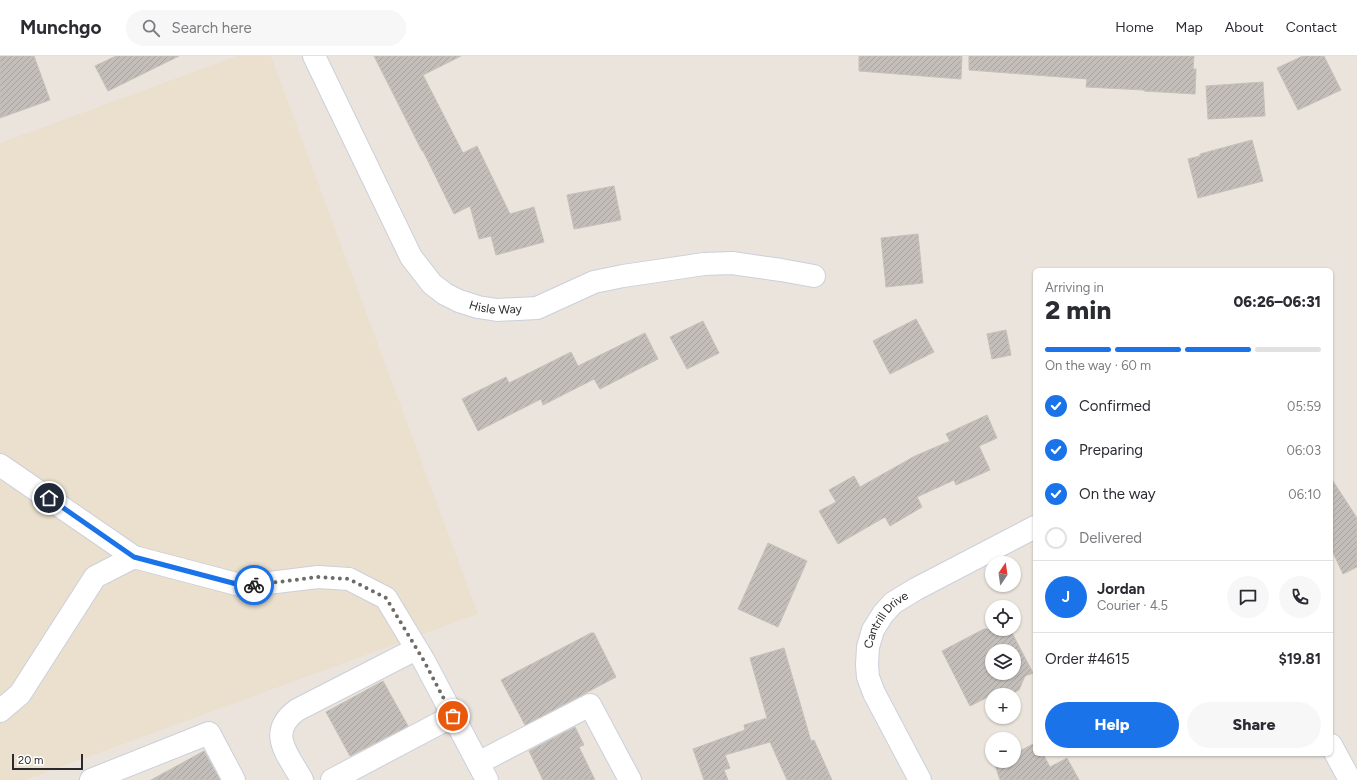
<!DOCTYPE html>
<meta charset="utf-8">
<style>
body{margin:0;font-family:Figtree,sans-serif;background:#f7f7f7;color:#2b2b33;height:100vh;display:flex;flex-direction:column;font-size:15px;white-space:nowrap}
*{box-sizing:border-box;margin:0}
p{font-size:13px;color:#7c7c81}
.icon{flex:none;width:22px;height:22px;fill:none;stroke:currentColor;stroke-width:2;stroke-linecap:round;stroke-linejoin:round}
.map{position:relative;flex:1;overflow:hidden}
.side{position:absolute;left:1033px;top:212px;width:300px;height:488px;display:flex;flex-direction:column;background:#fff;border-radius:6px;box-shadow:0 1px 3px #0004}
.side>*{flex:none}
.needle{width:26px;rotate:13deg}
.buttons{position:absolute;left:985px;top:500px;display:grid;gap:8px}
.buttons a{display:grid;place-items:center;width:36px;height:36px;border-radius:50%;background:#fff;box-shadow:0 1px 3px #0004;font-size:20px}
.scale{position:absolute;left:12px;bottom:10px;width:71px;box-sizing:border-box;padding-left:4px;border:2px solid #2a2a2a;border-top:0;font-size:11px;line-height:14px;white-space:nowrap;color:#2a2a2a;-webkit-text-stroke:3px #fff;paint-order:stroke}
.pin{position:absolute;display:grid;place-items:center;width:34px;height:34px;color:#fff;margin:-17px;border:2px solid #fff;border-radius:50%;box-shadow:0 1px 4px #0007}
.courier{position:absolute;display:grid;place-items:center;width:40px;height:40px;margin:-20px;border:3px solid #1a73e8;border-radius:50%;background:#fff;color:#222;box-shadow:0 1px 5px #0007}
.summary em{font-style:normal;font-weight:800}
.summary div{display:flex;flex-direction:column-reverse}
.summary{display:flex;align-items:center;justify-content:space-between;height:68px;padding:0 12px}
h1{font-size:26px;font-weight:800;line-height:30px}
.bar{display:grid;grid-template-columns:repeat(4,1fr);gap:6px 4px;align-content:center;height:48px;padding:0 12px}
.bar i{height:5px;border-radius:3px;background:#e1e1e2}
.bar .active{background:#1a73e8}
.bar p{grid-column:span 4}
.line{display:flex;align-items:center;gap:10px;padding:0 12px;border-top:1px solid #e1e1e2}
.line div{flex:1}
.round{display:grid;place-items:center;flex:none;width:42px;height:42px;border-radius:21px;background:#f7f7f7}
ol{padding:0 12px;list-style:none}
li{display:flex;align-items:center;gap:12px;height:44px}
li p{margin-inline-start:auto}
li .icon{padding:4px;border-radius:50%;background:#1a73e8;color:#fff;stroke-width:4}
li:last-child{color:#7c7c81}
li i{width:22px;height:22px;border:2px solid #e1e1e2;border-radius:50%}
.button{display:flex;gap:8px;margin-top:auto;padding:8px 12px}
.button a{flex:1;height:46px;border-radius:24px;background:#1a73e8;color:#fff;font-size:16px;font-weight:800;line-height:46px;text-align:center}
.button a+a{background:#f7f7f7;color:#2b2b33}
header{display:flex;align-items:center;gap:24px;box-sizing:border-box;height:56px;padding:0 20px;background:#fff;border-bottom:1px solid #e1e1e2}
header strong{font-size:19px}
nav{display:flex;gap:22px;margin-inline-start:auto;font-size:14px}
.search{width:280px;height:36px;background:#f7f7f7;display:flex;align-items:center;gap:10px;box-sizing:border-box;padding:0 14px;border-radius:22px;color:#7c7c81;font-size:15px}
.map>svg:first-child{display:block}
.education{fill:#ebe0ce}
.building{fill:url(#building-hatch);stroke:#c6c0b7;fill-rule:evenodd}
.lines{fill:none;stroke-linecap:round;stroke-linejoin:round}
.minor-casing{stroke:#cccfda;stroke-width:24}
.minor{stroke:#fff;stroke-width:22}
.done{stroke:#6e6b69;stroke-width:4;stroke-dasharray:0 7.2}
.route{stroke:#1a73e8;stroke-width:5}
.labels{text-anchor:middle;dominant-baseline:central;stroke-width:3;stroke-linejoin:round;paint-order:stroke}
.street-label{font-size:12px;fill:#2a2a2a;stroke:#fff}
</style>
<header>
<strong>Munchgo</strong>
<div class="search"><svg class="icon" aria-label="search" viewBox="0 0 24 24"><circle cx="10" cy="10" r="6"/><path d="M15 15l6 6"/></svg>Search here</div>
<nav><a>Home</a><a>Map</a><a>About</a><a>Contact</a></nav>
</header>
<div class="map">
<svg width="1357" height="724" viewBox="0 0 1357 724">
<defs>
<pattern id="building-hatch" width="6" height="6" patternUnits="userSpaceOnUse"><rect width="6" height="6" fill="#c3beba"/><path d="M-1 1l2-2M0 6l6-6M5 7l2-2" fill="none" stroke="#a8a3a0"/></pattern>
</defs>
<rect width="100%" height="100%" fill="#ebe4dd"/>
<!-- education -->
<path class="education" d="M 237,0 L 271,0 L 478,558 L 25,724 L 0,724 L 0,87 Z"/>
<!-- building -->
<g class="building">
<path d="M 0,0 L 34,0 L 50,44 L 0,62 Z"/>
<path d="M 116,0 L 179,0 L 108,35 L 95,10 Z"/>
<path d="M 374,0 L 461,0 L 423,19 L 463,97 L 477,90 L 510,158 L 534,151 L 544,186 L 496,199 L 491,180 L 479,183 L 470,150 L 454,158 L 423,95 L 422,95 Z"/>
<path d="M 859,0 L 962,0 L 961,23 L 859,15 Z"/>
<path d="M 969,0 L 1194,0 L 1193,13 L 1196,13 L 1195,38 L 1144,35 L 1144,34 L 1086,31 L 1087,23 L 969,14 Z"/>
<path d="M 1303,0 L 1324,0 L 1341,34 L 1298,54 L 1277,12 Z"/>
<path d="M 1263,26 L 1265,60 L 1208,63 L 1206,30 Z"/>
<path d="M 1252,84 L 1263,125 L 1198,142 L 1188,103 L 1200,100 L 1200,98 Z"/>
<path d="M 614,130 L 621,164 L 574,173 L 567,139 Z"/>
<path d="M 918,178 L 923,227 L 886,231 L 881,182 Z"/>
<path d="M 916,263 L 934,296 L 890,318 L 873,285 Z"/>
<path d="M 703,265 L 719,297 L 687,313 L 670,281 Z"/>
<path d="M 1006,274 L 1011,299 L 992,303 L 987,278 Z"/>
<path d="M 645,277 L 658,303 L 600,333 L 594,323 L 543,349 L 541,343 L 478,375 L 462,343 L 506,321 L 509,327 L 571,296 L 578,310 Z"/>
<path d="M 987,359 L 997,382 L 979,390 L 990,414 L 956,429 L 954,424 L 917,441 L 922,451 L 890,470 L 885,461 L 838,488 L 819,455 L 836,446 L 829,434 L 854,420 L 860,431 L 915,400 L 950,385 L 946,378 Z"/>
<path d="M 1331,422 L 1357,462 L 1357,511 L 1343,518 L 1331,492 Z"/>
<path d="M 768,487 L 807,505 L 778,571 L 738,553 Z"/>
<path d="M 984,573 L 1010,573 L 1033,617 L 1025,620 L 1019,634 L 1009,639 L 992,639 L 970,650 L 942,595 ZM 992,595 L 1014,595 L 1014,617 L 992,617 Z"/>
<path d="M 591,577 L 594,577 L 616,621 L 525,669 L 501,624 Z"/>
<path d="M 784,592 L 811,685 L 814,684 L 832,724 L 787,724 L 770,686 L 725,699 L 730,712 L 724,714 L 728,724 L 704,724 L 693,693 L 745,674 L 744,669 L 767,662 L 750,602 Z"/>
<path d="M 383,625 L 408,670 L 350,700 L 326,656 Z"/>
<path d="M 575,671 L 584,689 L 579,691 L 595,724 L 543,724 L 529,695 Z"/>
<path d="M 1035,687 L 1035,698 L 1043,698 L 1050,711 L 1067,702 L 1079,724 L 1000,724 L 995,709 L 1002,705 L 1014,705 L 1014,698 Z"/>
<path d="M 204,695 L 220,724 L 151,724 Z"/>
</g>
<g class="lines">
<!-- minor casing -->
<g class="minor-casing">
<g id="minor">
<path id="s1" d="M 314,0 L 411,201 L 432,228 L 445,238 L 459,245 L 478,251 L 497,254 L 537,252 L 594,226 L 623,220 L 704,208 L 732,207 L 781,214 L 814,220"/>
<path d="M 0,409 L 134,501"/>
<path d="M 0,655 L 20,638 L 95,521 L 134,501 L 244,530 L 318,521 L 349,523 L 386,542 L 424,605 L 487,724"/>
<path d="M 1331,689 L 1350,724"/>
<path d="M 478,707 L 590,649 L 630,724"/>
<path d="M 91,724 L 209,677 L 234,724"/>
<path d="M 302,724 C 288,698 266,677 297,654 L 416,593"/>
<path d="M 332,724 L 453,660"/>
<path id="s2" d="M 920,724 L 874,637 L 868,621 L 867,609 L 868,591 L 873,574 L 883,558 L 893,547 L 916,533 L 1035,471"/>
</g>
</g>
<!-- minor -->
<use href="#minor" class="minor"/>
</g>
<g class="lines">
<!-- done -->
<path class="done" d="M 254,529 L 318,521 L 349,523 L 386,542 L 424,605 L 453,660"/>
<!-- route -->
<path class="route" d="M 49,442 L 134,501 L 244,530 L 254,529"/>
</g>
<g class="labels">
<!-- street labels -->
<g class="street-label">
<text stroke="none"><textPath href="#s1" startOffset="327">Hisle Way</textPath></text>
<text stroke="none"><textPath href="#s2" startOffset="179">Cantrill Drive</textPath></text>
</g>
</g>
</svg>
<div class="buttons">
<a><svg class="needle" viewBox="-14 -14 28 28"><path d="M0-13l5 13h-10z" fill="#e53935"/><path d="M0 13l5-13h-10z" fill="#7c7c81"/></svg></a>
<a><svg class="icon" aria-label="locate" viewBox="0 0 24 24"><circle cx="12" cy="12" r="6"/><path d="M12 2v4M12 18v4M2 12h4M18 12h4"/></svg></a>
<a><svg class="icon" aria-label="layers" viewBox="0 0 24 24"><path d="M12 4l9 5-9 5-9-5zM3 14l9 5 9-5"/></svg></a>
<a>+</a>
<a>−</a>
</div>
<div class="scale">20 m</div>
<div class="pin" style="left:453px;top:660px;background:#ea580c"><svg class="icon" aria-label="bag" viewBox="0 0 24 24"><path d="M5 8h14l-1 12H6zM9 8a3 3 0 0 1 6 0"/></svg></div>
<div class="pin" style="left:49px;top:442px;background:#1f2937"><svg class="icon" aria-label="home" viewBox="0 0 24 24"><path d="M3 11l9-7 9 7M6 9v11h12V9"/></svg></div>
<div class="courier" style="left:254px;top:529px"><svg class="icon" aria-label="bike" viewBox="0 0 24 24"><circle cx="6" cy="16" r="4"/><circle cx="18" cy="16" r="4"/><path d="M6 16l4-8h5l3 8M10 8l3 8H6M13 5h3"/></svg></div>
<section class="side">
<div class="summary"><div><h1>2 min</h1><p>Arriving in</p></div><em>06:26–06:31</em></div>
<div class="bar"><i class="active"></i><i class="active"></i><i class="active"></i><i></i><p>On the way · 60 m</p></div>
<ol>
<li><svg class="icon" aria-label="check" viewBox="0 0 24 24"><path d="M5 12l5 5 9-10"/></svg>Confirmed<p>05:59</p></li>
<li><svg class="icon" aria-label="check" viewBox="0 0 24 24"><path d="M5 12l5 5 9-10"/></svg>Preparing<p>06:03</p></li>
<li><svg class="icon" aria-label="check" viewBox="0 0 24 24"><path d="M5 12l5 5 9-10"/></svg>On the way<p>06:10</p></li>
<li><i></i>Delivered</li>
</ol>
<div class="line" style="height:72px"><b class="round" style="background:#1a73e8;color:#fff">J</b><div><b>Jordan</b><p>Courier · 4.5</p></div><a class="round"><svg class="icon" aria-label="chat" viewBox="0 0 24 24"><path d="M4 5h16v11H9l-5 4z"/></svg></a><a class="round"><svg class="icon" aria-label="phone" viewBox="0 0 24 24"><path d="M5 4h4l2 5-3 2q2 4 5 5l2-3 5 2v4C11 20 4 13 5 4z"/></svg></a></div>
<div class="line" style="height:52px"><div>Order #4615</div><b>$19.81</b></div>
<div class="button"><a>Help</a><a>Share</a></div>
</section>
</div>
